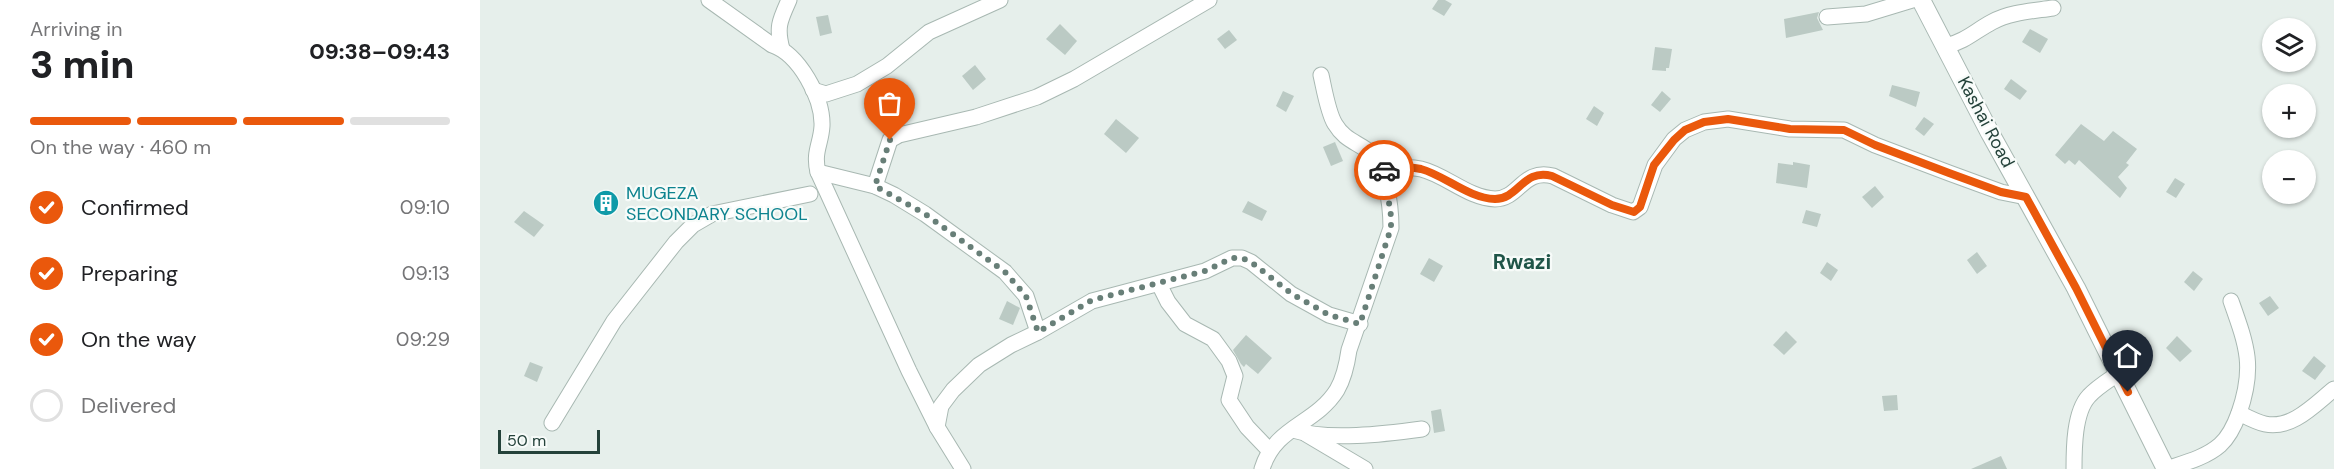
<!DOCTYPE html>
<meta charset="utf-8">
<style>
body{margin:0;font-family:"DM Sans",sans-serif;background:#f6f6f6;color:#202124;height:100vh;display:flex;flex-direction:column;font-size:22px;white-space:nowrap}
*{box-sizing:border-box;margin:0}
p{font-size:20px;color:#757577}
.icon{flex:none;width:33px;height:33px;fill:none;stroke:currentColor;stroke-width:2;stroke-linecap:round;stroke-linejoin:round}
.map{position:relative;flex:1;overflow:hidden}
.drawer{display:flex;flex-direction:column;background:#fff;width:480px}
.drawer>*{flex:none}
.controls{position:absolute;left:1782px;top:18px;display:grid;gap:12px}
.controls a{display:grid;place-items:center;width:54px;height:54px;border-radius:50%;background:#fff;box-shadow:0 2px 4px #0004;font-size:30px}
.scale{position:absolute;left:18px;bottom:15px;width:102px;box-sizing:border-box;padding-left:6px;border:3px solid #24423a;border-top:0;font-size:16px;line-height:21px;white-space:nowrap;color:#24423a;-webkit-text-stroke:4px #f7fbf9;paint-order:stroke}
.pin{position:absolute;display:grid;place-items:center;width:51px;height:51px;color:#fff;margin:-62px -26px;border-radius:50% 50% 50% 0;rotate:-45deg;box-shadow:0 0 6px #0007}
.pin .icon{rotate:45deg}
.courier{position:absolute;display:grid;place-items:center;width:60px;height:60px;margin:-30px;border:4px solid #ea580c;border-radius:50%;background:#fff;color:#222;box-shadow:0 2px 8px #0007}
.summary em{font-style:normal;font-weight:800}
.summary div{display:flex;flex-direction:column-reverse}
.summary{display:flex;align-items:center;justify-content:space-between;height:102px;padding:0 30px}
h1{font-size:39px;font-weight:800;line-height:45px}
.bar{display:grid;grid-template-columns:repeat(4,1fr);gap:9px 6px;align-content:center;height:72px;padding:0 30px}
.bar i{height:8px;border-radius:4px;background:#e0e0e0}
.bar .on{background:#ea580c}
.bar p{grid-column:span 4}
ol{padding:0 30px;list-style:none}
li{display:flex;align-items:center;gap:18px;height:66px}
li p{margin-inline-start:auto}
li .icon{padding:6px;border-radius:50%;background:#ea580c;color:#fff;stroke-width:4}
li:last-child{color:#757577}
li i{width:33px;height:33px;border:3px solid #e0e0e0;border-radius:50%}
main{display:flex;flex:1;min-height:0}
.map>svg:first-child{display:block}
.building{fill:#bbcac4}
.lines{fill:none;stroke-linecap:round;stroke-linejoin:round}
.minor-casing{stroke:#a8b8b2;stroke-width:17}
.tertiary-casing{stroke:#a8b8b2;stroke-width:20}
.minor{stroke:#fff;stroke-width:15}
.tertiary{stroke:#fff;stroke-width:18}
.done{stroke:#687f78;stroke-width:6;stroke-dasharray:0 10.8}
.route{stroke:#ea580c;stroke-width:8}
.labels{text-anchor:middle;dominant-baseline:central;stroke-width:4.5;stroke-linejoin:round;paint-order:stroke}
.street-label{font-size:18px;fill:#24423a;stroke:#f7fbf9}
.culture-label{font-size:18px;fill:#0d838f;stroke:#f7fbf9;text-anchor:start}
.quarter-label{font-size:21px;font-weight:bold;fill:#1f5548;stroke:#f7fbf9}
</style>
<main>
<section class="drawer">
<div class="summary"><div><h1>3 min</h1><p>Arriving in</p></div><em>09:38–09:43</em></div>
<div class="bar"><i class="on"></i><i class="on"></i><i class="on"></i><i></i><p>On the way · 460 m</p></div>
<ol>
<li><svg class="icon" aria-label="check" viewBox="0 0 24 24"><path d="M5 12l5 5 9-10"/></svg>Confirmed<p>09:10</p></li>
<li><svg class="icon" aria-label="check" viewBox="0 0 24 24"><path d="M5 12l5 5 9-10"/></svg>Preparing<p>09:13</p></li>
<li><svg class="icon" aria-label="check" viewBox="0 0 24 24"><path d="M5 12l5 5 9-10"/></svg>On the way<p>09:29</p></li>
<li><i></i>Delivered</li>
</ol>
</section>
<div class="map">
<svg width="1854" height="469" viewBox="0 0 1854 469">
<rect width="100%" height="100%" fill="#e6efeb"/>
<!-- building -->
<g class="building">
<path d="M 958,0 L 965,0 L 972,4 L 964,16 L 952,9 Z"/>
<path d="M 1339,12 L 1337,18 L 1343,30 L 1306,38 L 1304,19 Z"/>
<path d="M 348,15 L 352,33 L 340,36 L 336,17 Z"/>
<path d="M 580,24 L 597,41 L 585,55 L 566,39 Z"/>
<path d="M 1550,29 L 1568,39 L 1560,53 L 1542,42 Z"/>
<path d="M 749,30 L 757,40 L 745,49 L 737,39 Z"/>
<path d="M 1175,47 L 1192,49 L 1189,68 L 1186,68 L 1186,71 L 1172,70 Z"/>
<path d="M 495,65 L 506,79 L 493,90 L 482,76 Z"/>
<path d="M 1531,79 L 1547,91 L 1540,100 L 1524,89 Z"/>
<path d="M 1412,85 L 1440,92 L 1436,107 L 1409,96 Z"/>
<path d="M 803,91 L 814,96 L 806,112 L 796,106 Z"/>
<path d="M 1182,91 L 1191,99 L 1180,112 L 1171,105 Z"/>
<path d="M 1114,106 L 1124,113 L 1117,126 L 1106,119 Z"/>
<path d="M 1444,117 L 1454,124 L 1444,136 L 1435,129 Z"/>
<path d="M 636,119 L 659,138 L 646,153 L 624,134 Z"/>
<path d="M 1601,124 L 1624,141 L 1633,131 L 1657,149 L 1646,163 L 1649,165 L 1638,177 L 1647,188 L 1640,198 L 1599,160 L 1595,165 L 1589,160 L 1585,164 L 1575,155 Z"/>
<path d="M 855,142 L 863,161 L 851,166 L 843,147 Z"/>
<path d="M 1313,162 L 1330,165 L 1327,188 L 1296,183 L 1298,163 L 1313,165 Z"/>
<path d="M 1695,178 L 1705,184 L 1696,198 L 1686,192 Z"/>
<path d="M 1395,186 L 1404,197 L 1392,208 L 1382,197 Z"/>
<path d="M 126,192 L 136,200 L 126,213 L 116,205 Z"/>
<path d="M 768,201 L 787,211 L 782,221 L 762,212 Z"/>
<path d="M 1326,210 L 1341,214 L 1337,227 L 1322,223 Z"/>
<path d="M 44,211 L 64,225 L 54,237 L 34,222 Z"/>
<path d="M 1497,252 L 1507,266 L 1497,274 L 1487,260 Z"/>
<path d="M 949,258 L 963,266 L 954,282 L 940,274 Z"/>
<path d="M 1347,262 L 1358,270 L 1351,281 L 1340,273 Z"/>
<path d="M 1713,271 L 1723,279 L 1714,291 L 1704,282 Z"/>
<path d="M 1790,296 L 1799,308 L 1788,316 L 1779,303 Z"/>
<path d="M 527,301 L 540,308 L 533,325 L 519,319 Z"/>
<path d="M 1306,331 L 1317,342 L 1304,355 L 1293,345 Z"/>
<path d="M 766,335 L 792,358 L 778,374 L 766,364 L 764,367 L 761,364 L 753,350 Z"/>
<path d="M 1697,336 L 1712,351 L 1700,362 L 1686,348 Z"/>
<path d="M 1834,356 L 1846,366 L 1835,380 L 1822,371 Z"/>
<path d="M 50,362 L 63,367 L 57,382 L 44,376 Z"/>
<path d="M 1417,395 L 1418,410 L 1404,411 L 1402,396 Z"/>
<path d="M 961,409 L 965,431 L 954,433 L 951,411 Z"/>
<path d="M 1521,456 L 1527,469 L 1491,469 Z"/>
</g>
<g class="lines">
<!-- minor casing -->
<g class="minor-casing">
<g id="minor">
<path d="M 229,0 L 292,45 C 319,54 343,98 342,126 C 341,144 333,152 338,172 L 429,371 L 457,427 L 483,469"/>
<path d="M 1347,17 L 1386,14 L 1432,0"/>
<path d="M 1466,46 C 1486,41 1495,31 1512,22 C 1530,12 1553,11 1573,8"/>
<path d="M 302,49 C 296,27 300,20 309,0"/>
<path d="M 333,90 L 346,94 L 377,84 L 407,66 L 449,32 L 520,0"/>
<path d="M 903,170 C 915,168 928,166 941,169 C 966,175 988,198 1015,199 C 1039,199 1043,168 1073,176 L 1132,205 L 1153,212 L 1160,207 L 1175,165 L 1194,139 L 1205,130 L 1224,122 L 1248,119 L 1310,129 L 1364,130 L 1395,145 L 1469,173 L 1521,192 L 1546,197"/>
<path d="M 338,172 L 395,186 L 414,195 L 445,214 L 525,272 L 546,296 L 558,332"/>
<path d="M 395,186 L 410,140 L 419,135 L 496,117 L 557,97 L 594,79 L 729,0"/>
<path d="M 679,284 L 688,302 L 705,324 L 733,339 L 749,361 L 755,376 L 749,400 L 767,427 L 789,450"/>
<path d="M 1759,413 C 1767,417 1776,422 1785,424 C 1812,430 1835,404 1854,389"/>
<path d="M 72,423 L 134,321 L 196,242 L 213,225 L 232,214 L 330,194"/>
<path d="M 457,427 L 461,406 L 473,390 L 499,365 L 531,345 L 558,332 L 612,301 L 725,271 L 752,258 L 762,258 L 771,262 L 811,294 L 849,315 L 880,324"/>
<path d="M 813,430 C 848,441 905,434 942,429"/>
<path d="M 826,434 L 885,469"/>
<path d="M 782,469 C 795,426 835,425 857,390 C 864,378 867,364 869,350 L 911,228 C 911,206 906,163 887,150 C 874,141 864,139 855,124 C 848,113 844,88 841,75"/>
<path d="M 1594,469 C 1594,449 1594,412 1609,396 C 1617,387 1629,380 1639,373"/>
<path d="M 1686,469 C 1704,463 1725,458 1740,445 C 1749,437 1755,424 1759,413 C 1775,367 1767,346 1751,301"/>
</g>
</g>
<!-- tertiary casing -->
<g class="tertiary-casing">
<path id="tertiary" d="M 1441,0 L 1510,133 L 1596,288 L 1686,469"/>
</g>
<!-- minor -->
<use href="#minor" class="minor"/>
<!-- tertiary -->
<use href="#tertiary" class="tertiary"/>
</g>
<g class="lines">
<!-- done -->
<path class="done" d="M 410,140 L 395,186 L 445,214 L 525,272 L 546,296 L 558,332 L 612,300 L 725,271 L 752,258 L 762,258 L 771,262 L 812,294 L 849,315 L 880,324 L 911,228 L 911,216 L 904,170"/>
<!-- route -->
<path class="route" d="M 904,170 C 916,168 929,166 941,169 C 966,176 988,198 1015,199 C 1039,199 1043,168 1072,176 L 1132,205 L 1154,212 L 1160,207 L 1174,165 L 1194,140 L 1205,130 L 1224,122 L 1248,119 L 1310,129 L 1364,130 L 1395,145 L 1469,173 L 1521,192 L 1546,197 L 1596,288 L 1648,392"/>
</g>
<!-- icons -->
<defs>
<g id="building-disc" transform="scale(1.35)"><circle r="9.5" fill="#0f9aa8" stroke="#f7fbf9"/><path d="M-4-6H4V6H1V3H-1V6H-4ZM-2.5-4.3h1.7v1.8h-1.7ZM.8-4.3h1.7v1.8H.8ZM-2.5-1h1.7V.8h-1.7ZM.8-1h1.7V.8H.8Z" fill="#fff"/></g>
</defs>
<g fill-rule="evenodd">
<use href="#building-disc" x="126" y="203"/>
</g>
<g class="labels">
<!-- street labels -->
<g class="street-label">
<text transform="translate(1506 122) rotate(62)">Kashai Road</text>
</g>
<!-- culture labels -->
<g class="culture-label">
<text x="146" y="193">MUGEZA<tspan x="146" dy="21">SECONDARY SCHOOL</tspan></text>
</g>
<!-- quarter labels -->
<g class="quarter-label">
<text x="1042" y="262">Rwazi</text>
</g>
</g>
</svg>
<div class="controls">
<a><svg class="icon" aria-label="layers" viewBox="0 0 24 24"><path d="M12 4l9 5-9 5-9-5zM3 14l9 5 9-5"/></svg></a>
<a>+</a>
<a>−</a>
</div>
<div class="scale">50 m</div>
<div class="pin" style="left:410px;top:140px;background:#ea580c"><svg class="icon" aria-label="bag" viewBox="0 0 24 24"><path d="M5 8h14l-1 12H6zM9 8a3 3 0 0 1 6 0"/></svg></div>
<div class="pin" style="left:1648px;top:392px;background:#1f2937"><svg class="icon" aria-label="home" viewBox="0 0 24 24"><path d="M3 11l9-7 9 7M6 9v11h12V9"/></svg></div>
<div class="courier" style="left:904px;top:170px"><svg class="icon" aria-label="car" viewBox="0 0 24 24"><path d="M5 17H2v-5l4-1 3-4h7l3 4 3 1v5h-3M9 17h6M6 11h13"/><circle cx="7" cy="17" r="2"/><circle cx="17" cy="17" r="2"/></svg></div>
</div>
</main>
